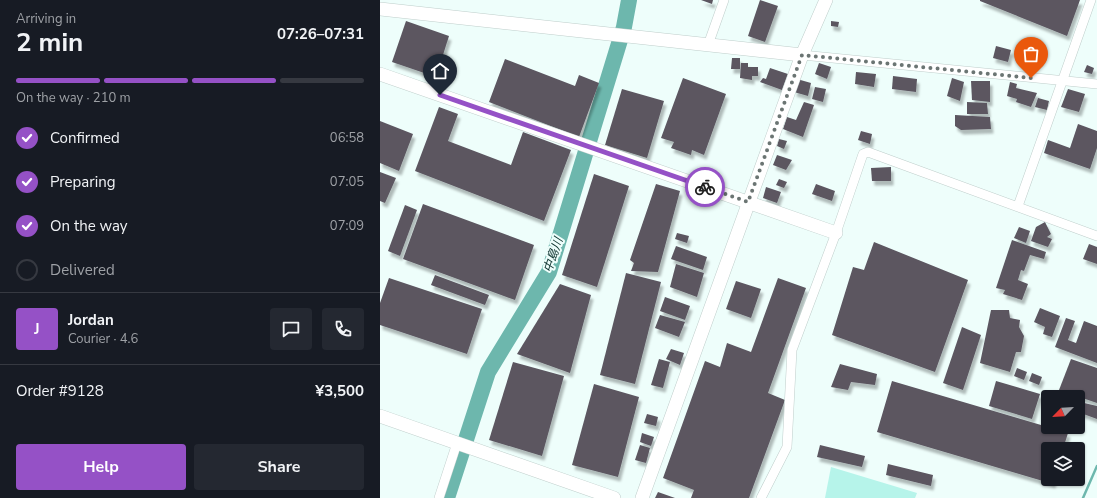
<!DOCTYPE html>
<meta charset="utf-8">
<style>
body{margin:0;font-family:"Nunito Sans","Noto Sans JP",sans-serif;background:#242831;color:#f1f3f6;height:100vh;display:flex;flex-direction:column;font-size:15px;white-space:nowrap}
*{box-sizing:border-box;margin:0}
p{font-size:13px;color:#9ea1a6}
.icon{flex:none;width:22px;height:22px;fill:none;stroke:currentColor;stroke-width:2;stroke-linecap:round;stroke-linejoin:round}
.map{position:relative;flex:1;overflow:hidden}
.drawer{display:flex;flex-direction:column;background:#171b24;width:380px}
.drawer>*{flex:none}
.needle{width:26px;rotate:246deg}
.fabs{position:absolute;left:661px;top:390px;display:grid;gap:8px}
.fabs a{display:grid;place-items:center;width:44px;height:44px;border-radius:4px;background:#171b24;box-shadow:0 1px 3px #0004;font-size:20px}
.pin{position:absolute;display:grid;place-items:center;width:34px;height:34px;color:#fff;margin:-41px -17px;border-radius:50% 50% 50% 0;rotate:-45deg;box-shadow:0 0 4px #0007}
.pin .icon{rotate:45deg}
.courier{position:absolute;display:grid;place-items:center;width:40px;height:40px;margin:-20px;border:3px solid #9551c6;border-radius:50%;background:#fff;color:#222;box-shadow:0 1px 5px #0007}
.summary em{font-style:normal;font-weight:700}
.summary div{display:flex;flex-direction:column-reverse}
.summary{display:flex;align-items:center;justify-content:space-between;height:68px;padding:0 16px}
h1{font-size:26px;font-weight:700;line-height:30px}
.bar{display:grid;grid-template-columns:repeat(4,1fr);gap:6px 4px;align-content:center;height:48px;padding:0 16px}
.bar i{height:5px;border-radius:3px;background:#363941}
.bar .on{background:#9551c6}
.bar p{grid-column:span 4}
.line{display:flex;align-items:center;gap:10px;padding:0 16px;border-top:1px solid #363941}
.line div{flex:1}
.round{display:grid;place-items:center;flex:none;width:42px;height:42px;border-radius:4px;background:#242831}
ol{padding:0 16px;list-style:none}
li{display:flex;align-items:center;gap:12px;height:44px}
li p{margin-inline-start:auto}
li .icon{padding:4px;border-radius:50%;background:#9551c6;color:#fff;stroke-width:4}
li:last-child{color:#9ea1a6}
li i{width:22px;height:22px;border:2px solid #363941;border-radius:50%}
.cta{display:flex;gap:8px;margin-top:auto;padding:8px 16px}
.cta a{flex:1;height:46px;border-radius:4px;background:#9551c6;color:#fff;font-size:16px;font-weight:700;line-height:46px;text-align:center}
.cta a+a{background:#242831;color:#f1f3f6}
main{display:flex;flex:1;min-height:0}
.map>svg:first-child{display:block}
.green{fill:#b6f4ea}
.lines{fill:none;stroke-linecap:round;stroke-linejoin:round}
.stream{stroke:#6db7ad;stroke-width:2.5}
.river{stroke:#6db7ad;stroke-width:16}
.building{fill:#5b5660;filter:url(#shadow)}
.street-casing{stroke:#bfcecb;stroke-width:10}
.secondary-casing{stroke:#bfcecb;stroke-width:14}
.street{stroke:#fff;stroke-width:9}
.secondary{stroke:#fff;stroke-width:13}
.done{stroke:#6b7573;stroke-width:4;stroke-dasharray:0 7.2}
.route{stroke:#9551c6;stroke-width:5}
.labels{text-anchor:middle;dominant-baseline:central;stroke-width:4;stroke-linejoin:round;paint-order:stroke}
.water-label{font-size:12px;font-style:italic;fill:#0c322d;stroke:#eefefb}
</style>
<main>
<section class="drawer">
<div class="summary"><div><h1>2 min</h1><p>Arriving in</p></div><em>07:26–07:31</em></div>
<div class="bar"><i class="on"></i><i class="on"></i><i class="on"></i><i></i><p>On the way · 210 m</p></div>
<ol>
<li><svg class="icon" aria-label="check" viewBox="0 0 24 24"><path d="M5 12l5 5 9-10"/></svg>Confirmed<p>06:58</p></li>
<li><svg class="icon" aria-label="check" viewBox="0 0 24 24"><path d="M5 12l5 5 9-10"/></svg>Preparing<p>07:05</p></li>
<li><svg class="icon" aria-label="check" viewBox="0 0 24 24"><path d="M5 12l5 5 9-10"/></svg>On the way<p>07:09</p></li>
<li><i></i>Delivered</li>
</ol>
<div class="line" style="height:72px"><b class="round" style="background:#9551c6;color:#fff">J</b><div><b>Jordan</b><p>Courier · 4.6</p></div><a class="round"><svg class="icon" aria-label="chat" viewBox="0 0 24 24"><path d="M4 5h16v11H9l-5 4z"/></svg></a><a class="round"><svg class="icon" aria-label="phone" viewBox="0 0 24 24"><path d="M5 4h4l2 5-3 2q2 4 5 5l2-3 5 2v4C11 20 4 13 5 4z"/></svg></a></div>
<div class="line" style="height:52px"><div>Order #9128</div><b>¥3,500</b></div>
<div class="cta"><a>Help</a><a>Share</a></div>
</section>
<div class="map">
<svg width="717" height="498" viewBox="0 0 717 498">
<defs>
<filter id="shadow"><feDropShadow dx="2.5" dy="4.5" stdDeviation="1" flood-color="#0004"/></filter>
</defs>
<rect width="100%" height="100%" fill="#eefefb"/>
<!-- green -->
<path class="green" d="M 451,467 L 537,493 L 535,498 L 445,498 Z"/>
<g class="lines">
<!-- stream -->
<path class="stream" d="M 703,498 L 717,466"/>
<!-- river -->
<path class="river" d="M 67,498 L 108,372 L 169,272 L 244,27 L 249,0"/>
</g>
<!-- building -->
<g class="building">
<path d="M 321,0 L 333,0 L 332,4 Z"/>
<path d="M 380,0 L 398,6 L 385,42 L 368,36 Z"/>
<path d="M 600,0 L 700,0 L 687,36 L 600,1 Z"/>
<path d="M 26,21 L 69,36 L 56,77 L 12,62 Z"/>
<path d="M 451,21 L 459,22 L 458,27 L 451,26 Z"/>
<path d="M 616,46 L 631,50 L 628,62 L 613,58 Z"/>
<path d="M 352,58 L 360,58 L 360,69 L 351,69 Z"/>
<path d="M 125,59 L 195,86 L 199,75 L 219,83 L 199,137 L 109,102 Z"/>
<path d="M 361,63 L 368,63 L 368,67 L 378,67 L 378,76 L 372,76 L 372,80 L 360,78 Z"/>
<path d="M 439,63 L 451,67 L 447,79 L 435,74 Z"/>
<path d="M 707,65 L 714,68 L 712,74 L 704,72 Z"/>
<path d="M 390,68 L 408,74 L 402,90 L 380,82 L 383,78 L 386,79 Z"/>
<path d="M 476,72 L 496,74 L 494,87 L 475,84 Z"/>
<path d="M 513,76 L 537,79 L 536,92 L 512,89 Z"/>
<path d="M 303,78 L 346,94 L 324,155 L 312,150 L 311,155 L 291,148 L 294,142 L 281,138 Z"/>
<path d="M 572,78 L 584,82 L 580,101 L 567,96 Z"/>
<path d="M 417,79 L 431,83 L 428,96 L 414,92 Z"/>
<path d="M 591,81 L 610,81 L 610,102 L 592,100 Z"/>
<path d="M 630,82 L 637,84 L 636,88 L 657,93 L 651,107 L 636,102 L 637,99 L 627,96 Z"/>
<path d="M 435,87 L 446,89 L 443,102 L 432,99 Z"/>
<path d="M 242,89 L 284,101 L 267,158 L 225,145 Z"/>
<path d="M 688,89 L 705,94 L 699,112 L 681,107 Z"/>
<path d="M 658,98 L 669,101 L 667,110 L 655,107 Z"/>
<path d="M 424,102 L 434,105 L 423,137 L 403,129 L 407,117 L 416,120 Z"/>
<path d="M 587,102 L 607,103 L 608,114 L 587,114 Z"/>
<path d="M 59,107 L 78,114 L 68,141 L 131,165 L 143,132 L 191,150 L 164,221 L 35,171 Z"/>
<path d="M 575,115 L 610,117 L 611,129 L 581,130 L 575,126 Z"/>
<path d="M 0,121 L 33,134 L 19,171 L 0,163 Z"/>
<path d="M 698,124 L 717,131 L 717,148 L 710,169 L 664,153 L 668,140 L 690,148 Z"/>
<path d="M 481,131 L 492,134 L 490,144 L 478,140 Z"/>
<path d="M 399,139 L 407,141 L 404,149 L 397,146 Z"/>
<path d="M 397,155 L 412,160 L 406,170 L 393,165 Z"/>
<path d="M 511,167 L 511,181 L 492,181 L 491,168 Z"/>
<path d="M 0,172 L 16,178 L 5,203 L 0,201 Z"/>
<path d="M 214,174 L 249,186 L 217,287 L 182,275 Z"/>
<path d="M 399,179 L 407,182 L 404,188 L 396,185 Z"/>
<path d="M 276,184 L 300,191 L 278,272 L 251,271 L 254,263 L 250,260 Z"/>
<path d="M 436,184 L 455,191 L 452,201 L 432,194 Z"/>
<path d="M 386,187 L 401,192 L 397,203 L 383,198 Z"/>
<path d="M 43,204 L 154,245 L 135,300 L 23,259 Z"/>
<path d="M 25,205 L 37,210 L 20,256 L 8,251 Z"/>
<path d="M 665,222 L 671,234 L 667,237 L 672,239 L 668,247 L 651,241 L 656,227 Z"/>
<path d="M 639,227 L 650,231 L 646,243 L 634,238 Z"/>
<path d="M 297,233 L 309,236 L 307,243 L 295,239 Z"/>
<path d="M 632,240 L 666,252 L 664,259 L 650,255 L 644,271 L 641,270 L 638,280 L 648,284 L 642,300 L 623,294 L 625,290 L 616,288 Z"/>
<path d="M 494,242 L 588,280 L 555,372 L 452,335 L 473,267 L 484,270 Z"/>
<path d="M 709,244 L 717,247 L 717,264 L 703,259 Z"/>
<path d="M 296,246 L 327,257 L 323,270 L 291,259 Z"/>
<path d="M 296,264 L 324,273 L 317,297 L 290,287 Z"/>
<path d="M 246,273 L 281,282 L 255,384 L 220,375 Z"/>
<path d="M 55,275 L 109,295 L 105,305 L 51,285 Z"/>
<path d="M 9,278 L 102,309 L 87,354 L 0,325 L 0,303 Z"/>
<path d="M 398,278 L 426,288 L 388,393 L 405,400 L 369,498 L 311,498 L 314,490 L 283,478 L 325,361 L 340,367 L 347,343 L 371,352 Z"/>
<path d="M 356,281 L 381,289 L 371,318 L 346,309 Z"/>
<path d="M 180,284 L 211,295 L 190,373 L 137,354 Z"/>
<path d="M 285,297 L 310,306 L 305,320 L 280,311 Z"/>
<path d="M 660,308 L 680,316 L 672,337 L 663,334 L 665,327 L 654,322 Z"/>
<path d="M 611,310 L 629,310 L 630,318 L 640,320 L 639,327 L 644,336 L 641,352 L 636,352 L 630,372 L 600,363 Z"/>
<path d="M 280,315 L 305,322 L 299,337 L 275,328 Z"/>
<path d="M 686,318 L 695,321 L 688,340 L 696,343 L 704,321 L 717,326 L 717,363 L 675,347 Z"/>
<path d="M 582,327 L 601,335 L 583,390 L 563,383 Z"/>
<path d="M 291,349 L 304,353 L 300,365 L 286,359 Z"/>
<path d="M 279,359 L 290,362 L 283,388 L 271,385 Z"/>
<path d="M 691,359 L 717,368 L 717,403 L 679,390 Z"/>
<path d="M 133,362 L 184,376 L 162,456 L 109,440 Z"/>
<path d="M 460,364 L 497,374 L 495,385 L 471,382 L 468,390 L 451,387 Z"/>
<path d="M 637,368 L 647,372 L 644,380 L 634,376 Z"/>
<path d="M 652,373 L 662,377 L 659,385 L 649,381 Z"/>
<path d="M 512,381 L 688,433 L 683,449 L 668,449 L 668,479 L 674,479 L 673,484 L 497,432 Z"/>
<path d="M 616,381 L 660,394 L 652,419 L 609,406 Z"/>
<path d="M 214,384 L 259,397 L 238,477 L 192,465 Z"/>
<path d="M 700,402 L 717,406 L 717,419 L 698,412 Z"/>
<path d="M 267,414 L 278,417 L 276,426 L 264,423 Z"/>
<path d="M 262,433 L 274,437 L 271,446 L 260,442 Z"/>
<path d="M 260,445 L 270,448 L 266,463 L 255,460 Z"/>
<path d="M 440,445 L 485,456 L 482,467 L 437,457 Z"/>
<path d="M 508,464 L 553,475 L 551,486 L 506,475 Z"/>
<path d="M 278,492 L 295,498 L 275,498 Z"/>
</g>
<g class="lines">
<!-- street casing -->
<g class="street-casing">
<g id="street">
<path d="M 328,45 L 344,0"/>
<path d="M 422,55 L 717,84"/>
<path d="M 638,206 L 711,0"/>
<path d="M 59,498 L 77,443"/>
<path d="M 381,498 L 407,447 L 412,350 L 456,233 L 483,154 L 488,152 L 717,236"/>
</g>
</g>
<!-- secondary casing -->
<g class="secondary-casing">
<g id="secondary">
<path d="M 0,9 L 422,55"/>
<path d="M 0,74 L 456,233"/>
<path d="M 0,416 L 234,498"/>
<path d="M 262,498 L 422,55 L 446,0"/>
</g>
</g>
<!-- street -->
<use href="#street" class="street"/>
<!-- secondary -->
<use href="#secondary" class="secondary"/>
</g>
<g class="lines">
<!-- done -->
<path class="done" d="M 325,187 L 368,202 L 422,55 L 651,78"/>
<!-- route -->
<path class="route" d="M 60,95 L 325,187"/>
</g>
<g class="labels">
<!-- water labels -->
<g class="water-label">
<text transform="translate(173 255) rotate(-71)">中島川</text>
</g>
</g>
</svg>
<div class="fabs">
<a><svg class="needle" viewBox="-14 -14 28 28"><path d="M0-13l5 13h-10z" fill="#e53935"/><path d="M0 13l5-13h-10z" fill="#9ea1a6"/></svg></a>
<a><svg class="icon" aria-label="layers" viewBox="0 0 24 24"><path d="M12 4l9 5-9 5-9-5zM3 14l9 5 9-5"/></svg></a>
</div>
<div class="pin" style="left:651px;top:78px;background:#ea580c"><svg class="icon" aria-label="bag" viewBox="0 0 24 24"><path d="M5 8h14l-1 12H6zM9 8a3 3 0 0 1 6 0"/></svg></div>
<div class="pin" style="left:60px;top:95px;background:#1f2937"><svg class="icon" aria-label="home" viewBox="0 0 24 24"><path d="M3 11l9-7 9 7M6 9v11h12V9"/></svg></div>
<div class="courier" style="left:325px;top:187px"><svg class="icon" aria-label="bike" viewBox="0 0 24 24"><circle cx="6" cy="16" r="4"/><circle cx="18" cy="16" r="4"/><path d="M6 16l4-8h5l3 8M10 8l3 8H6M13 5h3"/></svg></div>
</div>
</main>
